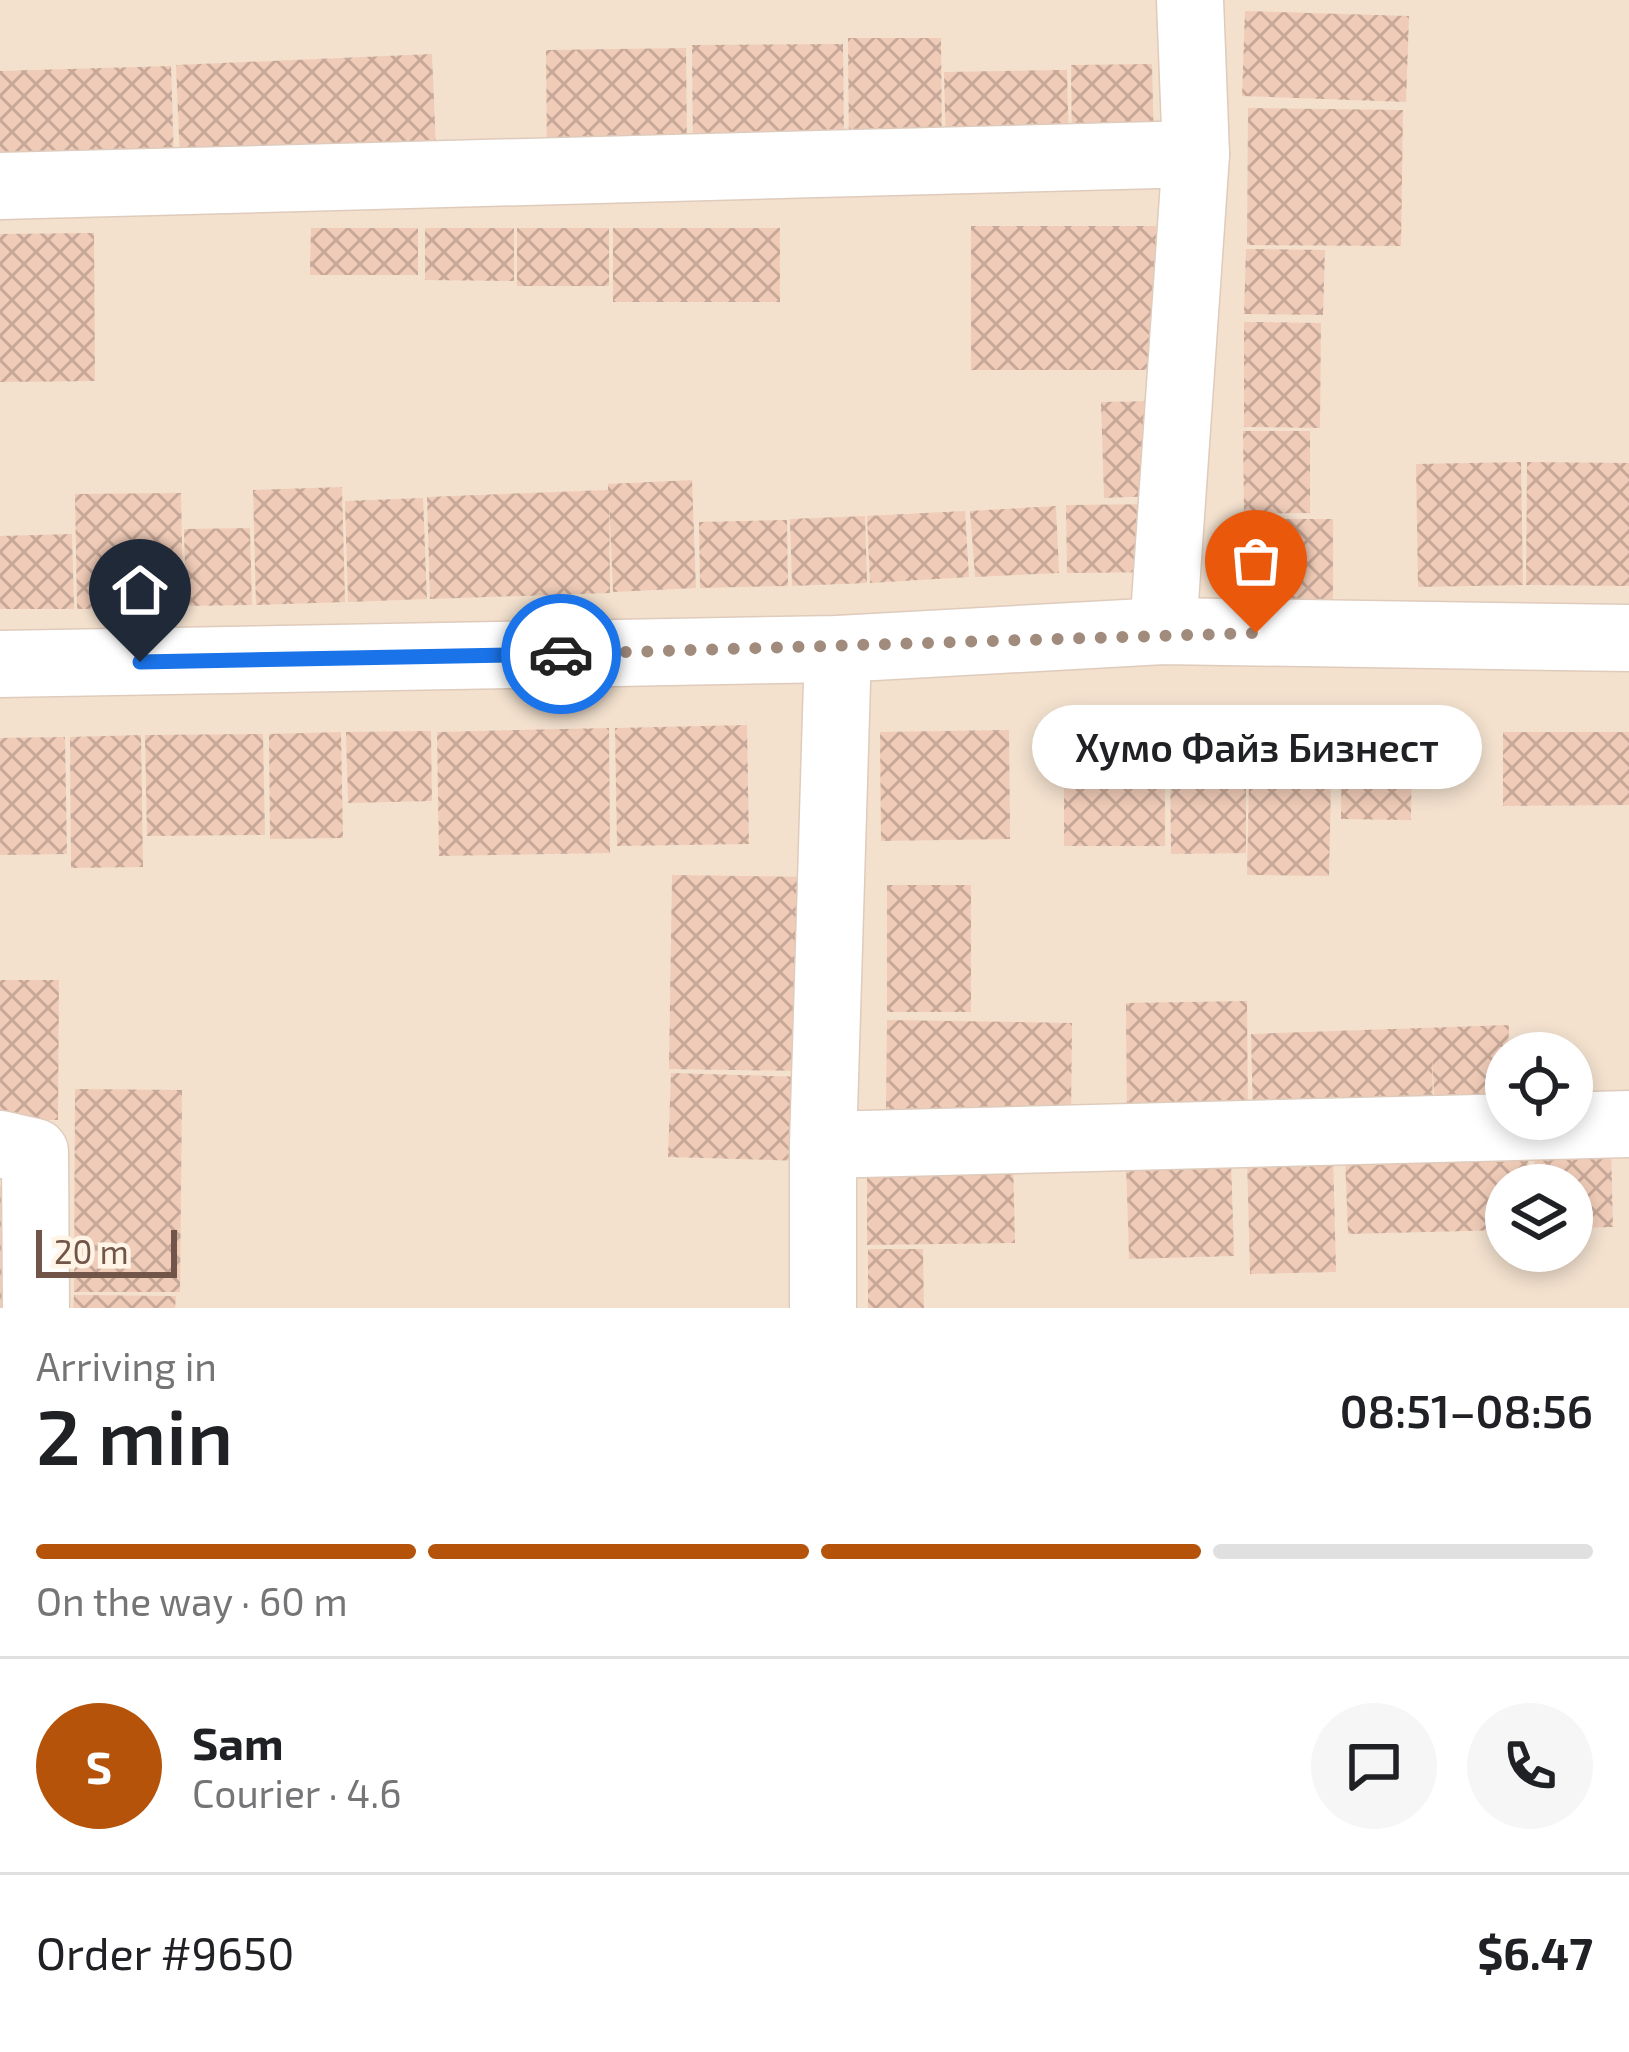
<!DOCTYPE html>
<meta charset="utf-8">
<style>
body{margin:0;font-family:"Exo 2",sans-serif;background:#f6f6f6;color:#202124;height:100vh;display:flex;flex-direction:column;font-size:45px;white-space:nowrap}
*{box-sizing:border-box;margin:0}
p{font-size:39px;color:#757577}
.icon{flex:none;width:66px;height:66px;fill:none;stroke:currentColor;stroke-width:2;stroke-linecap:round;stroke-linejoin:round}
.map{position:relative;height:1308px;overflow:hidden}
.side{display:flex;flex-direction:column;background:#fff;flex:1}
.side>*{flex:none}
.fabs{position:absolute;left:1485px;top:1032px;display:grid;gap:24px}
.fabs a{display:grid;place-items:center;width:108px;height:108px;border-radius:50%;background:#fff;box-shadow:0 6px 18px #0003;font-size:60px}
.scale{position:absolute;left:36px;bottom:30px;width:141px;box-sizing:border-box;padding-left:12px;border:6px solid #715548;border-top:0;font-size:33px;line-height:42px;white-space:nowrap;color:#715548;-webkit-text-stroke:9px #fff4e5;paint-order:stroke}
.pin{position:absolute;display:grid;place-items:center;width:102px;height:102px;color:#fff;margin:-123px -51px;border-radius:50% 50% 50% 0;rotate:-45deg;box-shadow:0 0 12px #0007}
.pin .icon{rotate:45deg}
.courier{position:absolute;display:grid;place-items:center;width:120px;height:120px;margin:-60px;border:9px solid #1a73e8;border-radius:50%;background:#fff;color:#222;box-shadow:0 3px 15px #0007}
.bubble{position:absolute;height:84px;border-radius:42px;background:#fff;box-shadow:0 6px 18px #0003;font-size:39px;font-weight:600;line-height:84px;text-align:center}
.overview em{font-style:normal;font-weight:600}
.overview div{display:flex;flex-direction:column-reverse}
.overview{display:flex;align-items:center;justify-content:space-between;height:204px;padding:0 36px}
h1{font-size:78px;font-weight:600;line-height:90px}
.bar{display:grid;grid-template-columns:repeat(4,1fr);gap:18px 12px;align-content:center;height:144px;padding:0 36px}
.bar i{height:15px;border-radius:9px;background:#e0e0e0}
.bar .selected{background:#b45309}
.bar p{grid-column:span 4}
.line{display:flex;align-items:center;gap:30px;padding:0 36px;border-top:3px solid #e0e0e0}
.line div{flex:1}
.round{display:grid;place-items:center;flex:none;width:126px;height:126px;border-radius:63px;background:#f6f6f6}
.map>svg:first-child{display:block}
.residential{fill:#f3e1ce;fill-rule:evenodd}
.building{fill:url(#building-cross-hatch)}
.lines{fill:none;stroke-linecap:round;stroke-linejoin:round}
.minor-casing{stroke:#dfcbbc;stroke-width:69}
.minor{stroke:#fff;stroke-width:66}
.done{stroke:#a18b7d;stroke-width:12;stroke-dasharray:0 21.6}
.route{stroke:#1a73e8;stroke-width:15}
</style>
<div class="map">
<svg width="1629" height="1308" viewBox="0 0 1629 1308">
<defs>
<pattern id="building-cross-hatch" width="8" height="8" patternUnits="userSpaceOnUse" patternTransform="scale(3)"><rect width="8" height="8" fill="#f0ccb8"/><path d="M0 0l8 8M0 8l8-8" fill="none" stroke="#c7a898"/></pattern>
</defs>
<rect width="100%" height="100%" fill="#fbf0df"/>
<!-- residential -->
<path class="residential" d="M 0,0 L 1629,0 L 1629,1308 L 0,1308 ZM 1506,1053 L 1572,1053 L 1572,1119 L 1506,1119 ZM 1506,1185 L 1572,1185 L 1572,1251 L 1506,1251 Z"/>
<!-- building -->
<g class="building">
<path d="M 1245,11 L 1409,16 L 1406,102 L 1242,96 Z"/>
<path d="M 848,38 L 941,38 L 942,151 L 849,152 Z"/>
<path d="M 843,44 L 844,152 L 693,153 L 692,45 Z"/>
<path d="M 686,48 L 687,155 L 547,156 L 546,50 Z"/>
<path d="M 432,54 L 436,151 L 180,161 L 176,65 Z"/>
<path d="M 1152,64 L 1154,147 L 1072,148 L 1071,65 Z"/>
<path d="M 171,66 L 174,161 L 0,166 L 0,71 Z"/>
<path d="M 1067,70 L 1069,149 L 946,151 L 944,72 Z"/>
<path d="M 1248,108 L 1403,110 L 1401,246 L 1247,245 Z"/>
<rect x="971" y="226" width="185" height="144"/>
<path d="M 311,228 L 418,228 L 418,275 L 310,275 Z"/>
<path d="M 425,228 L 514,228 L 514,281 L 425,280 Z"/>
<rect x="517" y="228" width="92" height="58"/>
<rect x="613" y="228" width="167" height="74"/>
<path d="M 94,233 L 95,381 L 0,382 L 0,234 Z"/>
<path d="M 1246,249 L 1325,250 L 1323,315 L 1244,314 Z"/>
<path d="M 1244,322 L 1321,323 L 1320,428 L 1244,427 Z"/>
<path d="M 1157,401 L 1160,496 L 1104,498 L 1101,402 Z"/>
<path d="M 1243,431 L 1310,431 L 1310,513 L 1244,514 Z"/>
<path d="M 1521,462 L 1523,585 L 1418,587 L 1416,464 Z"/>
<path d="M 1527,462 L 1629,463 L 1629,586 L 1526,585 Z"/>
<path d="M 692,480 L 696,588 L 613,592 L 609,499 L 610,593 L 430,599 L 427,497 L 608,490 L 608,484 Z"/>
<path d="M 342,487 L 345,602 L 256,605 L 253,490 Z"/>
<path d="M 181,493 L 183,607 L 77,609 L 75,494 Z"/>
<path d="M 423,498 L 427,599 L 348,602 L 345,501 Z"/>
<path d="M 1160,504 L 1161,572 L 1067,573 L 1066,505 Z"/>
<path d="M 1056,506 L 1059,573 L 975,577 L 970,511 Z"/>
<path d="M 965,511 L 969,577 L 870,583 L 867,516 Z"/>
<path d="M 865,516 L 867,583 L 792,586 L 790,519 Z"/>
<path d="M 1244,519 L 1333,519 L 1333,605 L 1243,604 Z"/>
<path d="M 787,520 L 788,586 L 700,588 L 699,522 Z"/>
<path d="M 250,528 L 252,605 L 186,606 L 184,529 Z"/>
<path d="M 72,534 L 74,609 L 0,609 L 0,536 Z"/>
<path d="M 747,725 L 749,844 L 617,846 L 615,728 Z"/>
<path d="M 609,728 L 610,853 L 439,856 L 437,732 Z"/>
<path d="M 1009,730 L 1010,839 L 881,841 L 880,732 Z"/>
<path d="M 431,731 L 432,801 L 348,803 L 346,732 Z"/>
<rect x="1064" y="731" width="101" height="115"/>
<path d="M 1246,731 L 1246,853 L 1171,854 L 1170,732 Z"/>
<path d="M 1250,731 L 1332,732 L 1329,876 L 1247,875 Z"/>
<path d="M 341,732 L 343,838 L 270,839 L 269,734 Z"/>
<path d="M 1342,732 L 1412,732 L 1411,820 L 1341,819 Z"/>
<path d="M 1503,732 L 1629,732 L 1629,805 L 1503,806 Z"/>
<path d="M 263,734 L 265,835 L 147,836 L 145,735 Z"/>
<path d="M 141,735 L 143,867 L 71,868 L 70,737 Z"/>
<path d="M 65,737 L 67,854 L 0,855 L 0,738 Z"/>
<path d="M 672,875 L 809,877 L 806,1071 L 669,1069 Z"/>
<rect x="887" y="885" width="84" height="127"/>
<path d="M 0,980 L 59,980 L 58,1120 L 0,1120 Z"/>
<path d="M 1247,1001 L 1248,1117 L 1127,1119 L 1126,1003 Z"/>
<path d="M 887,1020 L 1072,1023 L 1071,1119 L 886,1116 Z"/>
<path d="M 1509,1025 L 1506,1108 L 1435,1109 L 1432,1056 L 1433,1110 L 1253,1117 L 1251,1034 Z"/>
<path d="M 671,1073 L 805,1077 L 803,1161 L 668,1157 Z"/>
<path d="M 75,1089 L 182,1090 L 180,1292 L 74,1292 Z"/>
<path d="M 1611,1149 L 1613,1227 L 1572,1228 L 1572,1185 L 1535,1185 L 1534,1151 Z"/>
<path d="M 1528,1152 L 1529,1185 L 1506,1185 L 1506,1230 L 1348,1234 L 1345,1156 Z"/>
<path d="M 1333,1157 L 1336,1272 L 1250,1274 L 1247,1159 Z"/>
<path d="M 1231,1160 L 1234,1256 L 1129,1259 L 1126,1163 Z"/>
<path d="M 1013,1161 L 1015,1243 L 867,1245 L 867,1163 Z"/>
<path d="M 0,1186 L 16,1186 L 15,1308 L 0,1308 Z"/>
<path d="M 868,1249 L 923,1249 L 924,1308 L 868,1308 Z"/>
<path d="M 74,1295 L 176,1296 L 175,1308 L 73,1308 Z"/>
</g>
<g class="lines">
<!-- minor casing -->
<g class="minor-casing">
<g id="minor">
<path d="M 0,186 L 1196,154"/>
<path d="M 1163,631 L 1196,154 L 1190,0"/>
<path d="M 0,664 L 838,649 L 1163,631 L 1629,638"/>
<path d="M 0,1144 L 35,1152 L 36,1308"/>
<path d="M 823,1145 L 1629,1124"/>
<path d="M 823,1308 L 823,1145 L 838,649"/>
</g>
</g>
<!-- minor -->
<use href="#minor" class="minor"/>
</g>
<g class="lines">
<!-- done -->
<path class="done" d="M 561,654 L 1256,633"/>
<!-- route -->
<path class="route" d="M 140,662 L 561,654"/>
</g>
</svg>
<div class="fabs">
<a><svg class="icon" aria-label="locate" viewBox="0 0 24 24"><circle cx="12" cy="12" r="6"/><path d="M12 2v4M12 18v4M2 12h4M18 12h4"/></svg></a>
<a><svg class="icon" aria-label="layers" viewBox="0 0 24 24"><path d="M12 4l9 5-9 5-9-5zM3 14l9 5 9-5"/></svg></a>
</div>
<div class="scale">20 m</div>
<div class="pin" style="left:1256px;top:633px;background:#ea580c"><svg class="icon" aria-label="bag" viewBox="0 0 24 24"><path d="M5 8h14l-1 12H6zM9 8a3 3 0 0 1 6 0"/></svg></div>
<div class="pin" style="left:140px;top:662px;background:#1f2937"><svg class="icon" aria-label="home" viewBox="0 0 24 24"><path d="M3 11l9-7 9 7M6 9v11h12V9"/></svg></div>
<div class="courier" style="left:561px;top:654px"><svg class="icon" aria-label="car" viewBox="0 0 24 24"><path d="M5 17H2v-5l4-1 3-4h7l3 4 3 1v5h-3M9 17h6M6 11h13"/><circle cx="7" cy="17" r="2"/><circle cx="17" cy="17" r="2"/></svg></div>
<div class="bubble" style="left:1032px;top:705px;width:450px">Хумо Файз Бизнест</div>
</div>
<section class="side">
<div class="overview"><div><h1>2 min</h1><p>Arriving in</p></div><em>08:51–08:56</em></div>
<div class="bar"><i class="selected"></i><i class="selected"></i><i class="selected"></i><i></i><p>On the way · 60 m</p></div>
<div class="line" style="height:216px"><b class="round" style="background:#b45309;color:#fff">S</b><div><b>Sam</b><p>Courier · 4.6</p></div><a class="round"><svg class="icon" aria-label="chat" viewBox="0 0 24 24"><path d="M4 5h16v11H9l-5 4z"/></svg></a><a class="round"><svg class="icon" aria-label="phone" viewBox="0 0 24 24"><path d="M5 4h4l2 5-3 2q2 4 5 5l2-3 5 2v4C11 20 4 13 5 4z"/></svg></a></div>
<div class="line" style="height:156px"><div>Order #9650</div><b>$6.47</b></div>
</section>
